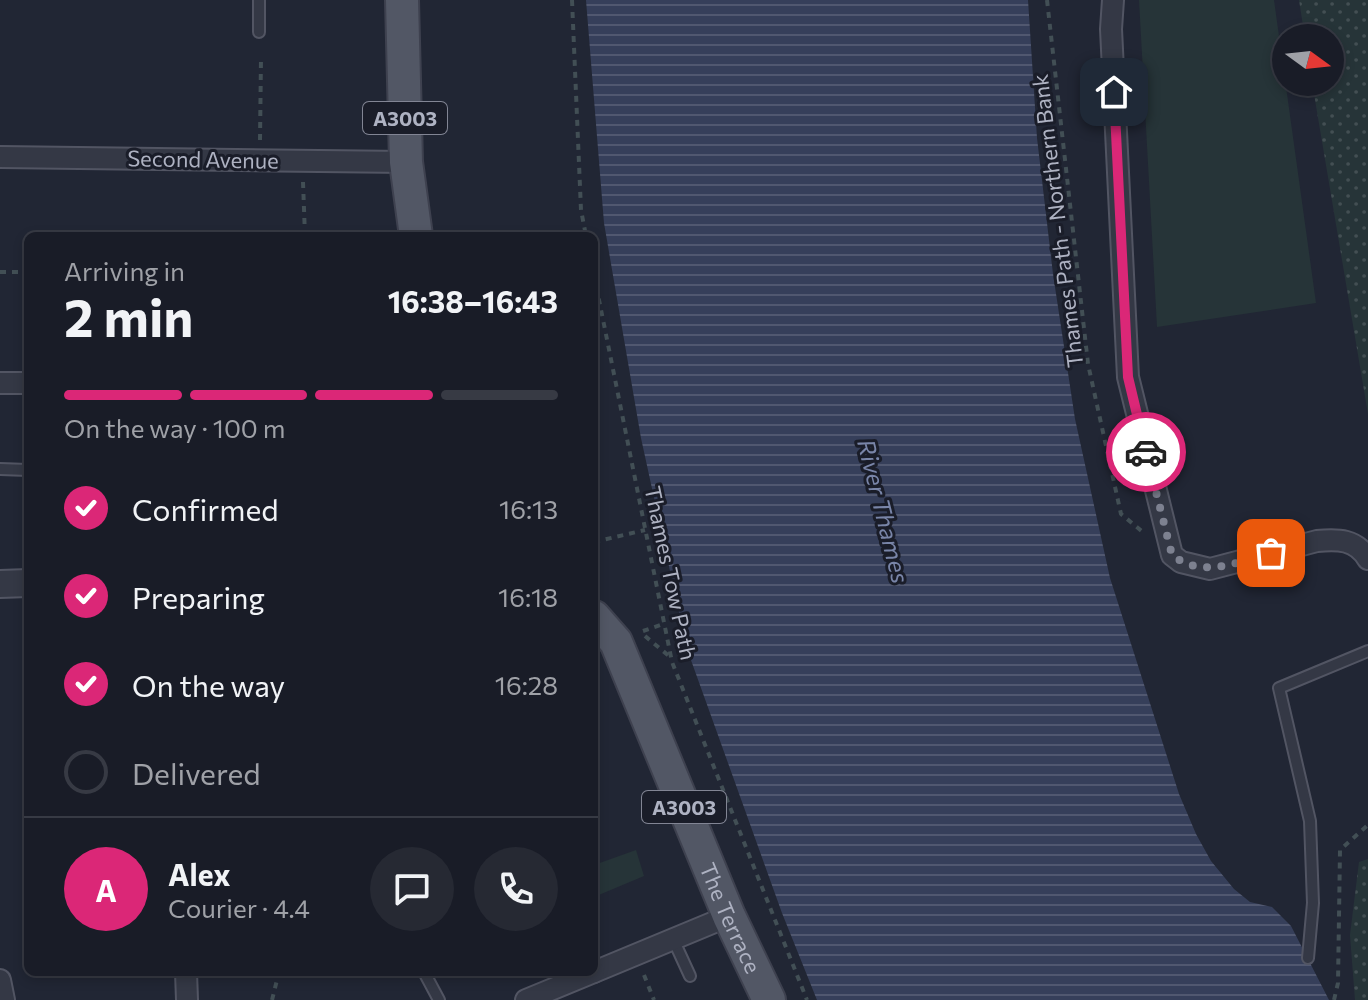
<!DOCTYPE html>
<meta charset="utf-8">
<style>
body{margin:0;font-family:Commissioner,sans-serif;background:#262933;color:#f1f3f6;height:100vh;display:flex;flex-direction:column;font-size:30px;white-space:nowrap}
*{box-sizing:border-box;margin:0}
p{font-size:26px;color:#9fa1a7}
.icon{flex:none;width:44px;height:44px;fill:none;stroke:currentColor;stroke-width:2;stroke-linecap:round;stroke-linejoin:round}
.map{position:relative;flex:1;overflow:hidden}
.panel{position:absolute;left:24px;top:232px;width:574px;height:744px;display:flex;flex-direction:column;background:#191c27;border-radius:12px;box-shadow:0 4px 12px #0003,0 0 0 2px #373a44}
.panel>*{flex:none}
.needle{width:52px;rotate:105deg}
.tools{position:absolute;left:1272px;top:24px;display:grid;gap:16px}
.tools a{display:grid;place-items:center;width:72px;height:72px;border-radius:50%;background:#191c27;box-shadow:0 4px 12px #0003,0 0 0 2px #373a44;font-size:40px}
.pin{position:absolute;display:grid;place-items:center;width:68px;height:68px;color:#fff;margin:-34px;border-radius:16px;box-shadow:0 4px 12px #0006}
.courier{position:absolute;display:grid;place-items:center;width:80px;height:80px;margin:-40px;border:6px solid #db2777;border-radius:50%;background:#fff;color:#222;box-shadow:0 2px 10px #0007}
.summary em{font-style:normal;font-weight:700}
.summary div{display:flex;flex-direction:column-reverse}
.summary{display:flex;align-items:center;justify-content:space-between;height:136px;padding:0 40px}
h1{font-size:52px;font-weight:700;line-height:60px}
.bar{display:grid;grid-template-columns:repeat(4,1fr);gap:12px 8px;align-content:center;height:96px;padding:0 40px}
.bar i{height:10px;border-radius:6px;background:#373a44}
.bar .active{background:#db2777}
.bar p{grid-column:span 4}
.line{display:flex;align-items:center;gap:20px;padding:0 40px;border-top:2px solid #373a44}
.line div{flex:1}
.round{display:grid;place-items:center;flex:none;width:84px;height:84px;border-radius:42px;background:#262933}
ol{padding:0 40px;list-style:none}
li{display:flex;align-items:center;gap:24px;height:88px}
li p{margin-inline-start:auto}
li .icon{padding:8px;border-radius:50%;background:#db2777;color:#fff;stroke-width:4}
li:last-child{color:#9fa1a7}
li i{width:44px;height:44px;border:4px solid #373a44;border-radius:50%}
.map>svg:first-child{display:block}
.green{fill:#263438}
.park{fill:url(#park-dots)}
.water{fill:url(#water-rules)}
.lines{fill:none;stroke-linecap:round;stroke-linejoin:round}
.service-casing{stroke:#525563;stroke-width:14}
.minor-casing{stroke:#525563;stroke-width:24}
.tertiary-casing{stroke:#525563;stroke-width:30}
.primary-casing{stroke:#3e414f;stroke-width:36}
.path{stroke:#424f55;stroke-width:4;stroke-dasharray:6 6;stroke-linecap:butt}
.service{stroke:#343845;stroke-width:10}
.minor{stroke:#343845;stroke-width:20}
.tertiary{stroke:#343845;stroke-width:26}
.primary{stroke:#525765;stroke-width:32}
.done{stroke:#7d8190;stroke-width:8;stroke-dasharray:0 14.4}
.route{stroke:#db2777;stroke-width:10}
.labels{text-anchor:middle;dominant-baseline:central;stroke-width:6;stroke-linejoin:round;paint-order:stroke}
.shield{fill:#1a1d29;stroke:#828594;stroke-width:2}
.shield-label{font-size:20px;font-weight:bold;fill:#aeb2c2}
.street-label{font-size:22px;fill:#aeb2c2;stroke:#1a1d29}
.water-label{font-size:24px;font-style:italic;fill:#7985a8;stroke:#1a1d29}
</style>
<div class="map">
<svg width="1368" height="1000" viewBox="0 0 1368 1000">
<defs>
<pattern id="park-dots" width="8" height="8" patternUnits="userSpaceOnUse" patternTransform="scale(2)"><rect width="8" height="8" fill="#263438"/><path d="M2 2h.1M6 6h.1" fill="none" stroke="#434f53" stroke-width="1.8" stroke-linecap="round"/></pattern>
<pattern id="water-rules" width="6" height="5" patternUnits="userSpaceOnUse" patternTransform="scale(2)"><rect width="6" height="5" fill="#363f5a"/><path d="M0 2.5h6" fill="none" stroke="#515870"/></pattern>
</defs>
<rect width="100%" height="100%" fill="#212634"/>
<!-- green -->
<g class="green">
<path d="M 1139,0 L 1274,0 L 1316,303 L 1157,327 Z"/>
<path d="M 636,850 L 644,876 L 594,897 L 594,865 Z"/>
</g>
<!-- park -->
<g class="park">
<path d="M 1299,0 L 1368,0 L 1368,414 L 1312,82 L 1330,82 L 1330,38 L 1305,38 Z"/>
<path d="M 1368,859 L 1368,1000 L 1355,1000 L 1350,935 L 1359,862 Z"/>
</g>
<!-- water -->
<path class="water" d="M 586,0 L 1028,0 L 1037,138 L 1053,274 L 1075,419 L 1110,578 L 1179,794 L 1196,834 L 1211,861 L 1234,889 L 1250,902 L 1272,907 L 1291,926 L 1329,1000 L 817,1000 L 782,913 L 687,649 L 641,438 L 604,223 Z"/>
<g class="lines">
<!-- service casing -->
<g class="service-casing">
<g id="service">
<path d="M 259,0 L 259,32"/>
<path d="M 0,469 L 28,470"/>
<path d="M 673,939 L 690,976"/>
<path d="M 1308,958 L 1313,903 L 1310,821 L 1279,688 L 1368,651"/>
<path d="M 424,972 L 439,1000"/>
</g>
</g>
<!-- minor casing -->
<g class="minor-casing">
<g id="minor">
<path d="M 1113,0 L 1111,29 L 1128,377 L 1172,555 L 1181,562 L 1210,569 L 1317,541 C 1338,539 1356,539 1368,559"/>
<path d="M 0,157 L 406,162"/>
<path d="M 0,383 L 28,383"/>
<path d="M 186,972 L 187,1000"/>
<path d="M 594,972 L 729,916"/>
<path d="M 0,980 L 4,1000"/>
<path d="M 526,1000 L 594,972"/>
</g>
</g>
<!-- tertiary casing -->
<g class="tertiary-casing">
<path id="tertiary" d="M 0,584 L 28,583"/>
</g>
<!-- primary casing -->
<g class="primary-casing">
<g id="primary">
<path d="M 402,0 L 406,162 L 416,236"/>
<path id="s1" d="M 594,617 L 616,642 L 729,916 L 769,1000"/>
</g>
</g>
<!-- path -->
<g class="path">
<path d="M 572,0 L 581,210 L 586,236"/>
<path d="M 1047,0 L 1088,364 L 1121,514 L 1144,533"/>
<path d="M 260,140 L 261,58"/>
<path d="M 303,182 L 305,236"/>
<path d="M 0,272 L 28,272"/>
<path d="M 594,275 L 672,662 L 807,1000"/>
<path d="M 594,542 L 645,530"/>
<path d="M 643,631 L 663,624"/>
<path d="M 645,636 L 669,656"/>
<path d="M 644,975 L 654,1000"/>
<path d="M 272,1000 L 279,972"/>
<path d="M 1334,1000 L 1338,983 L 1340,850 L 1368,825"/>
</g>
<!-- service -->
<use href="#service" class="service"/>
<!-- minor -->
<use href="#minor" class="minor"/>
<!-- tertiary -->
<use href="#tertiary" class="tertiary"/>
<!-- primary -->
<use href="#primary" class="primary"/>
</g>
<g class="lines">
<!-- done -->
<path class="done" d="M 1146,452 L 1172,555 C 1203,579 1237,562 1271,553"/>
<!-- route -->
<path class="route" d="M 1114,92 L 1128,377 L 1146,452"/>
</g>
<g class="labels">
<!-- shield labels -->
<g class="shield">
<rect x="363" y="102" width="84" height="32" rx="6"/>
<rect x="642" y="791" width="84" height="32" rx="6"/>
</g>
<g class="shield-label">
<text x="405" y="118">A3003</text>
<text x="684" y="807">A3003</text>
</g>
<!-- street labels -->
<g class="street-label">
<text transform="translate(203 159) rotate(1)">Second Avenue</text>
<text transform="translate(1057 221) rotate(-97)">Thames Path - Northern Bank</text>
<text transform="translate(671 573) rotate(78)">Thames Tow Path</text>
<text stroke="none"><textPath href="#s1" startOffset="332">The Terrace</textPath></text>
</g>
<!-- water labels -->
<g class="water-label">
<text transform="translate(884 511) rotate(76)">River Thames</text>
</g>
</g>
</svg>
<div class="tools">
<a><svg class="needle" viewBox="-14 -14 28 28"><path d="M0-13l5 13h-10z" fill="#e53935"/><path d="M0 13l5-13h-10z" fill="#9fa1a7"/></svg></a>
</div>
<div class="pin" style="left:1271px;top:553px;background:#ea580c"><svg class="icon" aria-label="bag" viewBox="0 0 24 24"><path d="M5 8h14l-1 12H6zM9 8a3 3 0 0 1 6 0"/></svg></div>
<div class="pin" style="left:1114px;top:92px;background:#1f2937"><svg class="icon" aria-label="home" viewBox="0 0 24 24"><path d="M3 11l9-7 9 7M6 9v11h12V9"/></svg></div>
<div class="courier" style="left:1146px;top:452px"><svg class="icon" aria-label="car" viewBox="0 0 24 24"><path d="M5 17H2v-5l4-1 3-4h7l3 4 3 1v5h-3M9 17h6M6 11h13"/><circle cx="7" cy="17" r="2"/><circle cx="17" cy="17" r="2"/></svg></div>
<section class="panel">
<div class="summary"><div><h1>2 min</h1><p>Arriving in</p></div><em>16:38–16:43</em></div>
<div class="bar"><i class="active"></i><i class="active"></i><i class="active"></i><i></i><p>On the way · 100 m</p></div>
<ol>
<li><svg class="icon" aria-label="check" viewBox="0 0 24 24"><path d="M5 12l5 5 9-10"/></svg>Confirmed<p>16:13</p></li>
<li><svg class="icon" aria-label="check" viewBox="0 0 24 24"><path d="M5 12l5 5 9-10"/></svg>Preparing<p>16:18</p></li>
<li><svg class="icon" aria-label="check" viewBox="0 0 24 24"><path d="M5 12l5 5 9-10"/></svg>On the way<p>16:28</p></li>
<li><i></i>Delivered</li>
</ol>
<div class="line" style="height:144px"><b class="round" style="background:#db2777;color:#fff">A</b><div><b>Alex</b><p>Courier · 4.4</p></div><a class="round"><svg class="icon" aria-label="chat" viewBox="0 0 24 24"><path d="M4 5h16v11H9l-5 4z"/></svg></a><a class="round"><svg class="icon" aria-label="phone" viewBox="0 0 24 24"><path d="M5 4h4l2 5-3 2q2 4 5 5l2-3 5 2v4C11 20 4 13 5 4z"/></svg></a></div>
</section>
</div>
